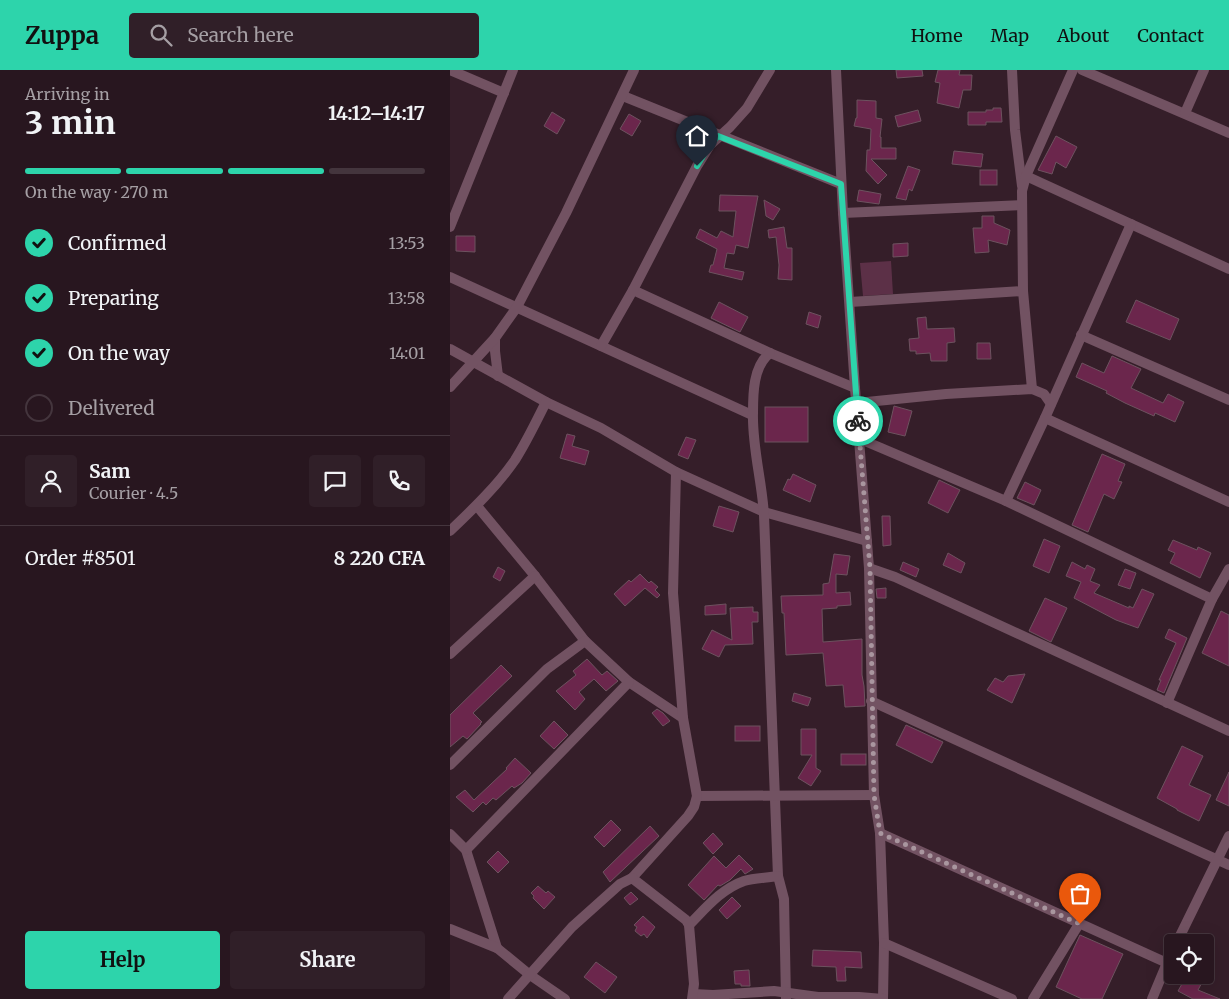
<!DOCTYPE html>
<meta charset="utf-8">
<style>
body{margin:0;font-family:Merriweather,serif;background:#301f28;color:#f1f3f6;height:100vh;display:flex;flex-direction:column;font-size:19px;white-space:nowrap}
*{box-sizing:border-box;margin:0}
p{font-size:16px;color:#a59fa4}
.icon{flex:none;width:28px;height:28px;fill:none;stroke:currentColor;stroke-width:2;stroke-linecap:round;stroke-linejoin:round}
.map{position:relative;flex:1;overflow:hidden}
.drawer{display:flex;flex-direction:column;background:#28161f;width:450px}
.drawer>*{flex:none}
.buttons{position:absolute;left:714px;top:864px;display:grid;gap:10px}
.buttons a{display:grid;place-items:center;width:50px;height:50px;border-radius:5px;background:#28161f;box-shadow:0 5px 20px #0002,0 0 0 1px #44353d;font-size:25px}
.pin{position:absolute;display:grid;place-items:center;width:42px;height:42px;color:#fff;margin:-51px -21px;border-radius:50% 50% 50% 0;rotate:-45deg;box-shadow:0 0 5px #0007}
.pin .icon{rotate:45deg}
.courier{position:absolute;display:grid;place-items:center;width:50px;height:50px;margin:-25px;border:4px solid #2dd4ab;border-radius:50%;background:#fff;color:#222;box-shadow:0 1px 6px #0007}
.headline em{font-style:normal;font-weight:700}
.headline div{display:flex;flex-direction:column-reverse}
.headline{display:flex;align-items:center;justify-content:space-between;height:85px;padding:0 25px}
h1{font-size:32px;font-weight:700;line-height:38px}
.bar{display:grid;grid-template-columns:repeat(4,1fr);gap:8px 5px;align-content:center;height:60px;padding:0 25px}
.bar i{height:6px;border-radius:4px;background:#44353d}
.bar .active{background:#2dd4ab}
.bar p{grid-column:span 4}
.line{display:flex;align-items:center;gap:12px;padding:0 25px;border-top:1px solid #44353d}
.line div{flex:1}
.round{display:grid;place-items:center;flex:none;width:52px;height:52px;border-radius:5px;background:#301f28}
ol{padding:0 25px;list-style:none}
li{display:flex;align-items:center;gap:15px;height:55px}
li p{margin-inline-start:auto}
li .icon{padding:5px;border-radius:50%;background:#2dd4ab;color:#111;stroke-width:4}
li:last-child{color:#a59fa4}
li i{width:28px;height:28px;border:2px solid #44353d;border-radius:50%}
.cta{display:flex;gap:10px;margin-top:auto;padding:10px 25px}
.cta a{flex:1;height:58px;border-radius:5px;background:#2dd4ab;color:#111;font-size:20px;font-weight:700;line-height:58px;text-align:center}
.cta a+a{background:#301f28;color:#f1f3f6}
header{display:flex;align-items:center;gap:30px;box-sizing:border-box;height:70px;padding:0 25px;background:#2dd4ab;color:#111}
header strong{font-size:24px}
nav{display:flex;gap:28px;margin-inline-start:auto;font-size:18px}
.search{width:350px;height:45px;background:#301f28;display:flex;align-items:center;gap:12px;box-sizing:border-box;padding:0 18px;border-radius:5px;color:#a59fa4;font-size:19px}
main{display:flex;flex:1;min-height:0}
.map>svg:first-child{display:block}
.green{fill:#5c3047}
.building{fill:#6b264c;stroke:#6d525f}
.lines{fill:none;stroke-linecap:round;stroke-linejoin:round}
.minor{stroke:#725262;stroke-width:10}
.done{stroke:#a9969f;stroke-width:5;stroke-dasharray:0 9}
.route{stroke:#2dd4ab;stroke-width:6}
</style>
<header>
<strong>Zuppa</strong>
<div class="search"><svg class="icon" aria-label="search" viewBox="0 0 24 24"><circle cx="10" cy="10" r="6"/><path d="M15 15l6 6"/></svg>Search here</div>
<nav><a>Home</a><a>Map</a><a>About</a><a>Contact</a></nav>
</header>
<main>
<section class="drawer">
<div class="headline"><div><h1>3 min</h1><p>Arriving in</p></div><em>14:12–14:17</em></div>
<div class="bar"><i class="active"></i><i class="active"></i><i class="active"></i><i></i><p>On the way · 270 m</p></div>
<ol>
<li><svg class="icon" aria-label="check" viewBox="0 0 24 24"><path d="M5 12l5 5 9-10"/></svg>Confirmed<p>13:53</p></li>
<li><svg class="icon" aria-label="check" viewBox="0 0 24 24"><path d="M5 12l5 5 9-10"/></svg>Preparing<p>13:58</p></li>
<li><svg class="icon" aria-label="check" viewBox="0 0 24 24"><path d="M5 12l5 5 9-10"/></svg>On the way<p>14:01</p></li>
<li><i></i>Delivered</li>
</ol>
<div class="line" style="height:90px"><a class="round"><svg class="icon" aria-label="person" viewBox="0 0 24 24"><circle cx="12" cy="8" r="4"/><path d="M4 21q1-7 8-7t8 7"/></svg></a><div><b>Sam</b><p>Courier · 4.5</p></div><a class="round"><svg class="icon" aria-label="chat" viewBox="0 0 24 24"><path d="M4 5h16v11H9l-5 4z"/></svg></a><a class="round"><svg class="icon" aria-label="phone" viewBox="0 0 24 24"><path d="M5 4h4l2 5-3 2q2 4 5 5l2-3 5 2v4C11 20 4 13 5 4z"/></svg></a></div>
<div class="line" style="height:65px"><div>Order #8501</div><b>8 220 CFA</b></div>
<div class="cta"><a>Help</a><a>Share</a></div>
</section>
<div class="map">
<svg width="779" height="929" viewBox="0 0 779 929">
<rect width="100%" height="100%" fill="#351e29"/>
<!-- green -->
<path class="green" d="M 441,191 L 443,224 L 413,226 L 410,193 Z"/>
<!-- building -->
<g class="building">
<path d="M 446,0 L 472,0 L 473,6 L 447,8 Z"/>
<path d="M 488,0 L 510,0 L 509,5 L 522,5 L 521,20 L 513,20 L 509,38 L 487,33 L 490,13 L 485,12 Z"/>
<path d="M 407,30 L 426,31 L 426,48 L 432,49 L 430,67 L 431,67 L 431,78 L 446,78 L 446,89 L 421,89 L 437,105 L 428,114 L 416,101 L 417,80 L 420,80 L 421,59 L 404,56 L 406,48 L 407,48 Z"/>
<path d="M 543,38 L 551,38 L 552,52 L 536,52 L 536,55 L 518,55 L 518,42 L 536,42 L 536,40 L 543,40 Z"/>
<path d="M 468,40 L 471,51 L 448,57 L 445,46 Z"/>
<path d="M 102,42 L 115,50 L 107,64 L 94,56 Z"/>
<path d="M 179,44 L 191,51 L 182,66 L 170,59 Z"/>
<path d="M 606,66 L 627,77 L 616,98 L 606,92 L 602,104 L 588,100 Z"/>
<path d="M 504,81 L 533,84 L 531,97 L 502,94 Z"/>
<path d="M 458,96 L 470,100 L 462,121 L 459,119 L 456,130 L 446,128 Z"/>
<rect x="530" y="100" width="17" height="15"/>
<path d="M 409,120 L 431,124 L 429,134 L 407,131 Z"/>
<path d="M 270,125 L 308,126 L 298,178 L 286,175 L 284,184 L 277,183 L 274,198 L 294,202 L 292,210 L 259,202 L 261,195 L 263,195 L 267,179 L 246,168 L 250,159 L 267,168 L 271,161 L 283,167 L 286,141 L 269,141 Z"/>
<path d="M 314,130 L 330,139 L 323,150 L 316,146 Z"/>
<path d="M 532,146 L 544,146 L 544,153 L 560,160 L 557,175 L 538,170 L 539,182 L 525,183 L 523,158 L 532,158 Z"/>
<path d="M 334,157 L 337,178 L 342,178 L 342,210 L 328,209 L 329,195 L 326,167 L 319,168 L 318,160 Z"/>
<path d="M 6,166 L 25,166 L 25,182 L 6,181 Z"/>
<path d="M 458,173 L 458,186 L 443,187 L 443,174 Z"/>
<path d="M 686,230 L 729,249 L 720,270 L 676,252 Z"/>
<path d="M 269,232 L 298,247 L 290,262 L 261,248 Z"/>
<path d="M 359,242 L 371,246 L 368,258 L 356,254 Z"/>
<path d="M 476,247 L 477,259 L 504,258 L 505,272 L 497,273 L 497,291 L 481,291 L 480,283 L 466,284 L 466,281 L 460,281 L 459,269 L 469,268 L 467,248 Z"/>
<path d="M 527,273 L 540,273 L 541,289 L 527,289 Z"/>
<path d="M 662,286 L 691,299 L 681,318 L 713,333 L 718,324 L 734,332 L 725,352 L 705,343 L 704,346 L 675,333 L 656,323 L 657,321 L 626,307 L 632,293 L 654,303 Z"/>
<path d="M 444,336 L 462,341 L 455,366 L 438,362 Z"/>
<rect x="315" y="337" width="43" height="35"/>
<path d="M 117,364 L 125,366 L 122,376 L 139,381 L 135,395 L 110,388 Z"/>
<path d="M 236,367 L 246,370 L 238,389 L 228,385 Z"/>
<path d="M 652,384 L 675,394 L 668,411 L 672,412 L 664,429 L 654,424 L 638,462 L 622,455 Z"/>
<path d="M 343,404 L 366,415 L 360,432 L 333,420 L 338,409 L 340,410 Z"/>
<path d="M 489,410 L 510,420 L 498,443 L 478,433 Z"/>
<path d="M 575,412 L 591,420 L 584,435 L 567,428 Z"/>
<path d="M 269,436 L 289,442 L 283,462 L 263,456 Z"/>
<path d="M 432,446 L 440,446 L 441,475 L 433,476 Z"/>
<path d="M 594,469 L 610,476 L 599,503 L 583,496 Z"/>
<path d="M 723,470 L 747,480 L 748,477 L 761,483 L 750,508 L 720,493 L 725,483 L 718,480 Z"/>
<path d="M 498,483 L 515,493 L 511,503 L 493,495 Z"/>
<path d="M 384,484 L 400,486 L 397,505 L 386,504 L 386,523 L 400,522 L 401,535 L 387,536 L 387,538 L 372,539 L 373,572 L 412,569 L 412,605 L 414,616 L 415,636 L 395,637 L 393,615 L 376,616 L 373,583 L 336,585 L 334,543 L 332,543 L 331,526 L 373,525 L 373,514 L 379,513 Z"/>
<path d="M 453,492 L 469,499 L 466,507 L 450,500 Z"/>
<path d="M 622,492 L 635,499 L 637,495 L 645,499 L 640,511 L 650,515 L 644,523 L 679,538 L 679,536 L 683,538 L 692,519 L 704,524 L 688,558 L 666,550 L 624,528 L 631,512 L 616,506 Z"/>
<path d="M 48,497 L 55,501 L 50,511 L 43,507 Z"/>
<path d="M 675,499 L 686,503 L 680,519 L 668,515 Z"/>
<path d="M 190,504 L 199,513 L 201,511 L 208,517 L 205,520 L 210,525 L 207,528 L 195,518 L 175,536 L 164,524 L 179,510 L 181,512 Z"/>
<path d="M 436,518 L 436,528 L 427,528 L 426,519 Z"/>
<path d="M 595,528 L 617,538 L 601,572 L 579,561 Z"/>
<path d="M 276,534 L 276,544 L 255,545 L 255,536 Z"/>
<path d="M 303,537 L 303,542 L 308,542 L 308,552 L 302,552 L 303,574 L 275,575 L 269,587 L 252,579 L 262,560 L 282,570 L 280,538 Z"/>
<path d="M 771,541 L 779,545 L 779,596 L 752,583 Z"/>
<path d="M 719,559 L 737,568 L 714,623 L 707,620 L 711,610 L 709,610 L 726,573 L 715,568 Z"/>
<path d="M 137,589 L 152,605 L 157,601 L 168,611 L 156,621 L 144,609 L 129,622 L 135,629 L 125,640 L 106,621 L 126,605 L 123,601 Z"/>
<path d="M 51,595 L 62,606 L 23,643 L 32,652 L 30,653 L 31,654 L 17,669 L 13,666 L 0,677 L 0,645 Z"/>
<path d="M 575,604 L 562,633 L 537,620 L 545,608 L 553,612 L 558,606 Z"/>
<path d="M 344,623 L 361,628 L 358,636 L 342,631 Z"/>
<path d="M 207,639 L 213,643 L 220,651 L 213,656 L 202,643 Z"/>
<path d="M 104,651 L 118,665 L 104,679 L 90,666 Z"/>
<path d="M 456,655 L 493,672 L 482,693 L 446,675 Z"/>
<rect x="285" y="656" width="25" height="15"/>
<path d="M 351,659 L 366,659 L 366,698 L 371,701 L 361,716 L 348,708 L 362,685 L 351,685 Z"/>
<path d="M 732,676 L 753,686 L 739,715 L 761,725 L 749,751 L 727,740 L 727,739 L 707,728 Z"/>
<rect x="391" y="684" width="25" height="11"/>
<path d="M 65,688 L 81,703 L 72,713 L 64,718 L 62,716 L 46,730 L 43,728 L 36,735 L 33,732 L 23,742 L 6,727 L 15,720 L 24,730 L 57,699 L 56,698 Z"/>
<path d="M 779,702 L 779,736 L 766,730 Z"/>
<path d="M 161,750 L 171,760 L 154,777 L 144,767 Z"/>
<path d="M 200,756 L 209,766 L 160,812 L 153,802 Z"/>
<path d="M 263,763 L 273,774 L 263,784 L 253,773 Z"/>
<path d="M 48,781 L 59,792 L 48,803 L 37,792 Z"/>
<path d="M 289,785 L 303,799 L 295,804 L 291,799 L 280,810 L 270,816 L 268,815 L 254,830 L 238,815 L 264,786 L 276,798 Z"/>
<path d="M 88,816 L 96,823 L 98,821 L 105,827 L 94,839 L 83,828 L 84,826 L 81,823 Z"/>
<path d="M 181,822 L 188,829 L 180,835 L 174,828 Z"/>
<path d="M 282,827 L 291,836 L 277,849 L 269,840 Z"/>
<path d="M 193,846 L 205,857 L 197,868 L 194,864 L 191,866 L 185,861 L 187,857 L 184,855 Z"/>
<path d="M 630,865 L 673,884 L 652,929 L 632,929 L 606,917 Z"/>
<path d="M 363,880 L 411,882 L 412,898 L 395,897 L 396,911 L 387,911 L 386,897 L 362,896 Z"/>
<path d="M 146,892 L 167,907 L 155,923 L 134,907 Z"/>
<path d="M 299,900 L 300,916 L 291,916 L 291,914 L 285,914 L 284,901 Z"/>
<path d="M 737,905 L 756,905 L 748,920 L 770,929 L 743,929 L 728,921 Z"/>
</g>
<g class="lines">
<!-- minor -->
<g class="minor">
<path d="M 0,0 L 54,23"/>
<path d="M 386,0 L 393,143 L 405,318 L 419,498 L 424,725 L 430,763 L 434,873 L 433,929"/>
<path d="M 562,0 L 565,60 L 572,116"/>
<path d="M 632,0 L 779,63"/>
<path d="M 173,26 L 391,114"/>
<path d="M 735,43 L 754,0"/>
<path d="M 576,106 L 779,199"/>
<path d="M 393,143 L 571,135"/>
<path d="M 0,157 L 63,0"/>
<path d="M 0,207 L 302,345"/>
<path d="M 183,220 L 320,283 L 405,318"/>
<path d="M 400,232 L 573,221"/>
<path d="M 631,265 L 779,330"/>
<path d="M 45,268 L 45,281 L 48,306"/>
<path d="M 151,276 L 183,220 L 247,96 L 260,75 L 280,57 L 297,38 L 320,0"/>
<path d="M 0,279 L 96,332 L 151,358 L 226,402 L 314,442 L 417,471"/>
<path d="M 320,283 C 303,296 303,324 303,343 C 302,377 312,411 314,445 C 319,566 323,686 328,806 L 334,829 L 336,929"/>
<path d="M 0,317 L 45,268 L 67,237 L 116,143 L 184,0"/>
<path d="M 582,319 L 573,221 L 572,121 L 576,106 L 623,0"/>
<path d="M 407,333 L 496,324 L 582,319 L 594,324 L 601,334"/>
<path d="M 595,348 L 779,432"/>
<path d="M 410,369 L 556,431 L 762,529"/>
<path d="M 556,431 L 595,348 L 681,154"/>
<path d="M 27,436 L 85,506 L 135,571 L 179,612 L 233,648"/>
<path d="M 0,461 C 23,439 47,416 65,390 C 77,371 86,352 96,332"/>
<path d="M 419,498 L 445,507 L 779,661"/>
<path d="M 0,584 L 85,506"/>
<path d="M 421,631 L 779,795"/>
<path d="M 717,633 L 762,529 L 779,499"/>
<path d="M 0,695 L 97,599 L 135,571"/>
<path d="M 247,726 L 424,725"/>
<path d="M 430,763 L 717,893"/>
<path d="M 0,764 L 16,780 L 47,878"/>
<path d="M 16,780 L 179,612"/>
<path d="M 182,808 L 238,746 L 244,737 L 247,726 L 233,648 L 223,523 L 226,402"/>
<path d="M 239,855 C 255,839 271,819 294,811 C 304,808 317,808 328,806"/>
<path d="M 0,859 L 47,878 L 80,905 L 115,929"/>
<path d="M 727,872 L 779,766"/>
<path d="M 434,873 L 562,929"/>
<path d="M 243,924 L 263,925 L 324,921 L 368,927 L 409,927 L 433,929"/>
<path d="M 58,929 L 122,857 L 170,814 L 182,808 L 236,850 L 239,855 L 244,914 L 242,929"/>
<path d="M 583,929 L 629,854"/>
<path d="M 702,929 L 722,881"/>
</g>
</g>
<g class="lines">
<!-- done -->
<path class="done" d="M 408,351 L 420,498 L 424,725 L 430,763 L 630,854"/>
<!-- route -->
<path class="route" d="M 247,96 L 260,75 L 268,66 L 391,114 L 408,351"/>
</g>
</svg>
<div class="buttons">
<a><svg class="icon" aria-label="locate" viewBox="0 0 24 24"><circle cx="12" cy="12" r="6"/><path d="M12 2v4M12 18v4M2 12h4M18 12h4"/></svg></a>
</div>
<div class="pin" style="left:630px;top:854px;background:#ea580c"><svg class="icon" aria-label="bag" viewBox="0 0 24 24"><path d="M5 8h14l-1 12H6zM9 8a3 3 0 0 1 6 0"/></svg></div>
<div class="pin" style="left:247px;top:96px;background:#1f2937"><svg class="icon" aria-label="home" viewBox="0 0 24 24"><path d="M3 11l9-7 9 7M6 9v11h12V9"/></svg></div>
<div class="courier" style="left:408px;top:351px"><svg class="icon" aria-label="bike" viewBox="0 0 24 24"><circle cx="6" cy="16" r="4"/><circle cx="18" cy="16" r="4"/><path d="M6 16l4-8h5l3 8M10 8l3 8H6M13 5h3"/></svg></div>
</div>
</main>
